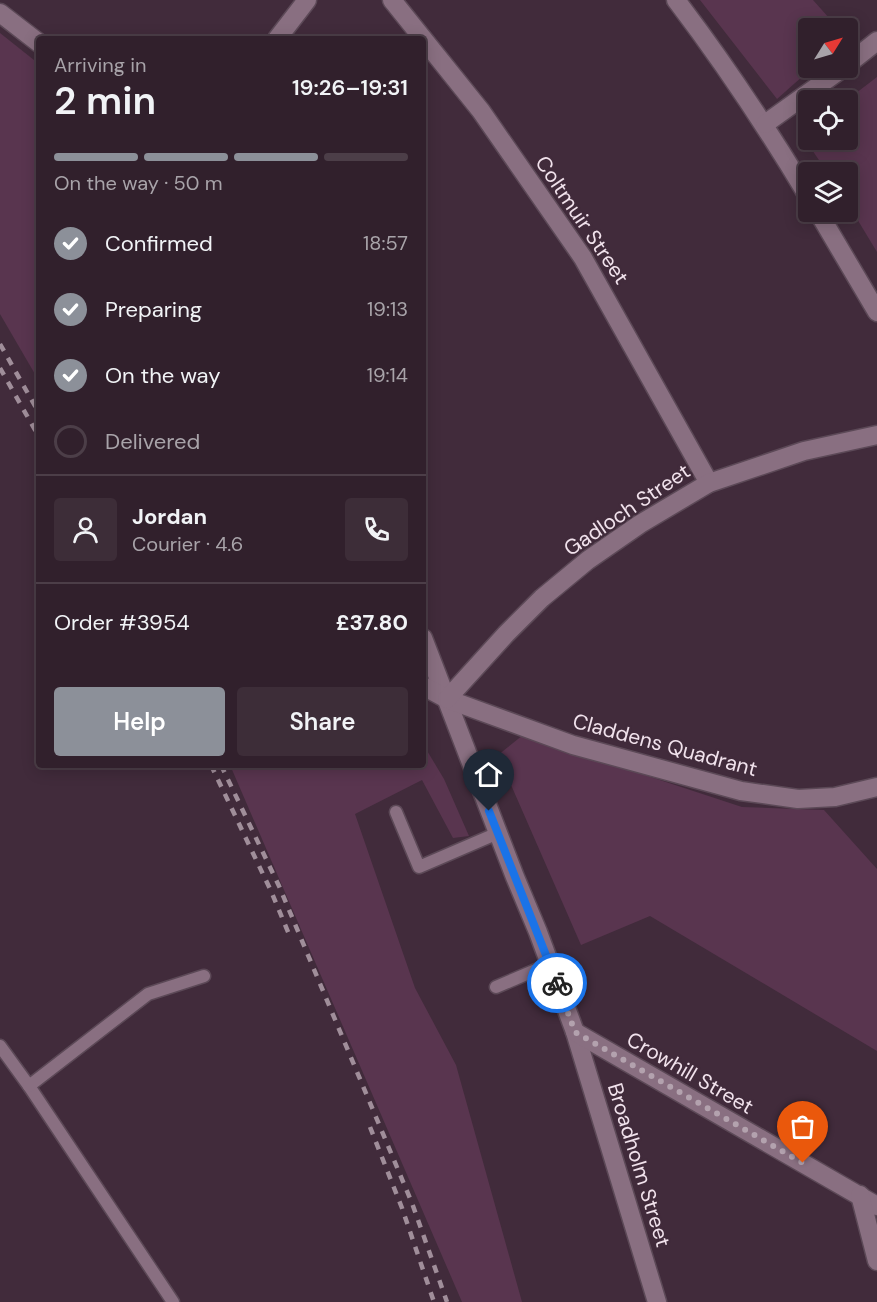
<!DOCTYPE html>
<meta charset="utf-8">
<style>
body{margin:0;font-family:"DM Sans",sans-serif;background:#3d2d38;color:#f1f3f6;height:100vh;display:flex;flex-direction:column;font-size:22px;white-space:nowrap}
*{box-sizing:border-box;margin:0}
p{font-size:20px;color:#a8a3a9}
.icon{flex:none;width:33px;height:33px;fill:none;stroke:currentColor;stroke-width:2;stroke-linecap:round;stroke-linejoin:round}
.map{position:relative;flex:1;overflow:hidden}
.details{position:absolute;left:36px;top:36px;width:390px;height:732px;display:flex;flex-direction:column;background:#31202c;border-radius:6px;box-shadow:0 3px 15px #0003,0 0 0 2px #4c3e48}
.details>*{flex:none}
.needle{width:39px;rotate:53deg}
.fabs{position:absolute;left:798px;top:18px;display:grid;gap:12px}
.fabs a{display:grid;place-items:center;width:60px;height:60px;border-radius:6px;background:#31202c;box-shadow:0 3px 15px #0003,0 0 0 2px #4c3e48;font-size:30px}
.pin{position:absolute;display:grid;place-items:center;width:51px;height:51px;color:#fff;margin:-62px -26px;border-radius:50% 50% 50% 0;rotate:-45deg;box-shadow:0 0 6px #0007}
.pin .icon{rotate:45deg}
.courier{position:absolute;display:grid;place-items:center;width:60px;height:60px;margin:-30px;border:4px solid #1a73e8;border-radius:50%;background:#fff;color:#222;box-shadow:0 2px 8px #0007}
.overview em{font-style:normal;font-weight:600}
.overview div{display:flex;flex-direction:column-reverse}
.overview{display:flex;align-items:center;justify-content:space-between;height:102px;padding:0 18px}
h1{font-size:39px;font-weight:600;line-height:45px}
.bar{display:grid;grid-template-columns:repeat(4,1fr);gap:9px 6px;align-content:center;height:72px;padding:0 18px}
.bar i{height:8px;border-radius:4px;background:#4c3e48}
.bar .active{background:#8c9099}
.bar p{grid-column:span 4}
.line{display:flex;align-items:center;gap:15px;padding:0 18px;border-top:2px solid #4c3e48}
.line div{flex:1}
.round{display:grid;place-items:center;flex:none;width:63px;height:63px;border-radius:6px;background:#3d2d38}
ol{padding:0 18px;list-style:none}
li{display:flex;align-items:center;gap:18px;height:66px}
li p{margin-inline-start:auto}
li .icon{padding:6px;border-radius:50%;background:#8c9099;color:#fff;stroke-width:4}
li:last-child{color:#a8a3a9}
li i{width:33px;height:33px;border:3px solid #4c3e48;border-radius:50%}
.primary-button{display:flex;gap:12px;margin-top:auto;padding:12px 18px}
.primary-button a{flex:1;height:69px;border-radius:6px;background:#8c9099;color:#fff;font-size:24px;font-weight:600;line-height:69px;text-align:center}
.primary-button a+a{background:#3d2d38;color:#f1f3f6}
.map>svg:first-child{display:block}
.green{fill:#59354f}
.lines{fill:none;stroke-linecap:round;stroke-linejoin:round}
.lane-casing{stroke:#5c4957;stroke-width:15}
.street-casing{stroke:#5c4957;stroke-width:21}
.lane{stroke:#896f81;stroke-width:12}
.street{stroke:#896f81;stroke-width:18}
.rail{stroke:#a08e9a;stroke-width:4.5;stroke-dasharray:8 8;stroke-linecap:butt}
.done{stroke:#b3a2ae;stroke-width:6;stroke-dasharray:0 10.8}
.route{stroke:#1a73e8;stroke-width:8}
.labels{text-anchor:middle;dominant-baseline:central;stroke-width:4.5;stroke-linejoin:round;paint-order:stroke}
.street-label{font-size:21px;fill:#f1e2ec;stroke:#412b3b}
</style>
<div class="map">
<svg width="877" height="1302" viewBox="0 0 877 1302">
<rect width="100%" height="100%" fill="#412b3b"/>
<!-- green -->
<g class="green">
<path d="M 700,0 L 813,0 L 838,28 L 808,28 L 808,68 L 812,68 L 777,99 Z"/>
<path d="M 0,33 L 39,64 L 39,381 L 0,314 Z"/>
<path d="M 877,77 L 877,252 L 848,204 L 848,172 L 827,172 L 802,135 L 808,130 L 808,140 L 848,140 L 847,100 Z"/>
<path d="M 523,735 L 742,807 L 824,810 L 877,869 L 877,1051 L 650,916 L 581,945 L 498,755 Z"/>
<path d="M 423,744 L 444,779 L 469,836 L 453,838 L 422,780 L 355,814 L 415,988 L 456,1065 L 522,1302 L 462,1302 L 230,765 L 423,765 Z"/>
</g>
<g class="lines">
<!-- lane casing -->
<g class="lane-casing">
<g id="lane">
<path d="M 396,812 L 419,867 L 498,833"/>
<path d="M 496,987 L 550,964"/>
<path d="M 0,1046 L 29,1086 L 173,1302"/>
<path d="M 29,1086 L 148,994 L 204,976"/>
</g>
</g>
<!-- street casing -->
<g class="street-casing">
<g id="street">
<path d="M 392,0 L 481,111 L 583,258 L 709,483"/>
<path d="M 676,0 C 724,63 767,128 808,196"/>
<path d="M 0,13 L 39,43"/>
<path d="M 277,39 L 307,0"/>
<path d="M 848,64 L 877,41"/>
<path d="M 765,124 L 843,68"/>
<path d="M 818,212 L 877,312"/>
<path d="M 423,638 L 515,877 L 538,932 L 575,1032 L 657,1302"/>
<path d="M 423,686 L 447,699 L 573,745 L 741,791 L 798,799 L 835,797 L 877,787"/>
<path d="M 447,699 L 506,634 L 542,598 L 588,560 L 640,524 L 709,483 L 804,451 L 877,435"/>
<path d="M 575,1032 L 877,1206"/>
<path d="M 860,1195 L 877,1261"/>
</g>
</g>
<!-- lane -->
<use href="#lane" class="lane"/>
<!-- street -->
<use href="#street" class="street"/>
<!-- rail -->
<g class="rail">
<path d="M 0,344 L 39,413"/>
<path d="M 0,368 L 39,437"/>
<path d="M 211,765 L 271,891 L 291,939"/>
<path d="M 221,765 L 279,886 L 412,1203 L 447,1302"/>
<path d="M 370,1127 L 402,1208 L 434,1302"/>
</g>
</g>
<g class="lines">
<!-- done -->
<path class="done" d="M 557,983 L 575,1032 L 803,1163"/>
<!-- route -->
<path class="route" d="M 489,811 L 557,983"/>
</g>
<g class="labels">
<!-- street labels -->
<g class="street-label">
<text transform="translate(582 220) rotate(56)">Coltmuir Street</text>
<text transform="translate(627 510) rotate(-34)">Gadloch Street</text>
<text transform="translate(665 745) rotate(15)">Claddens Quadrant</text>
<text transform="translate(690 1073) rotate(30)">Crowhill Street</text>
<text transform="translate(639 1165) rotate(73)">Broadholm Street</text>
</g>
</g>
</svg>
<div class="fabs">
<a><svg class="needle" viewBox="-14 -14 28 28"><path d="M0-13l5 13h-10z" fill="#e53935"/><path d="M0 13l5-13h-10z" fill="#a8a3a9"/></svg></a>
<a><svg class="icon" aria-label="locate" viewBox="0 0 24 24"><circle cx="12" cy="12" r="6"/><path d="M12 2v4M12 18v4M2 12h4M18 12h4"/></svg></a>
<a><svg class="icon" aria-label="layers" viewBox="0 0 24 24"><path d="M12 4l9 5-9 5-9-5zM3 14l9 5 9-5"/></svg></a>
</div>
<div class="pin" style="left:803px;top:1163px;background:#ea580c"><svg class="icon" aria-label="bag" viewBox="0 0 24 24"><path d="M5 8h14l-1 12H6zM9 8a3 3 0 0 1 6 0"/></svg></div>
<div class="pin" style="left:489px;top:811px;background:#1f2937"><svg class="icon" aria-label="home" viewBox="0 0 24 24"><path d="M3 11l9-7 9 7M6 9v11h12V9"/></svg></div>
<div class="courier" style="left:557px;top:983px"><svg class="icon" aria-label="bike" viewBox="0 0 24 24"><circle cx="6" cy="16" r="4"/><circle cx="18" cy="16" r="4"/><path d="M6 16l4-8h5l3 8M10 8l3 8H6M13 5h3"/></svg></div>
<section class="details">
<div class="overview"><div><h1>2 min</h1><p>Arriving in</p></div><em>19:26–19:31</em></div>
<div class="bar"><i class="active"></i><i class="active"></i><i class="active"></i><i></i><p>On the way · 50 m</p></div>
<ol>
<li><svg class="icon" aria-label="check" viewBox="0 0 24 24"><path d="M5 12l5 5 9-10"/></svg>Confirmed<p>18:57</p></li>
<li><svg class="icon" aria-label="check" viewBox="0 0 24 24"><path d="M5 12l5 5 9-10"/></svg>Preparing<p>19:13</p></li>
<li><svg class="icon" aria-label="check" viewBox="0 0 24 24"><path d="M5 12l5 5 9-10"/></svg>On the way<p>19:14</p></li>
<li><i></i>Delivered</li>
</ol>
<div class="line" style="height:108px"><a class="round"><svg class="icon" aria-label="person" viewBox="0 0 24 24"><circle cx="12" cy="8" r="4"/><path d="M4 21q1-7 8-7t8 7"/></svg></a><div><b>Jordan</b><p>Courier · 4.6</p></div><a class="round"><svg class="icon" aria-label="phone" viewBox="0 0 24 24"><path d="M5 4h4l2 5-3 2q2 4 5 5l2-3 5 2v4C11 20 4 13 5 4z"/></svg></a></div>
<div class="line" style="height:78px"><div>Order #3954</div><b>£37.80</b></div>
<div class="primary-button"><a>Help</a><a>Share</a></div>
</section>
</div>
